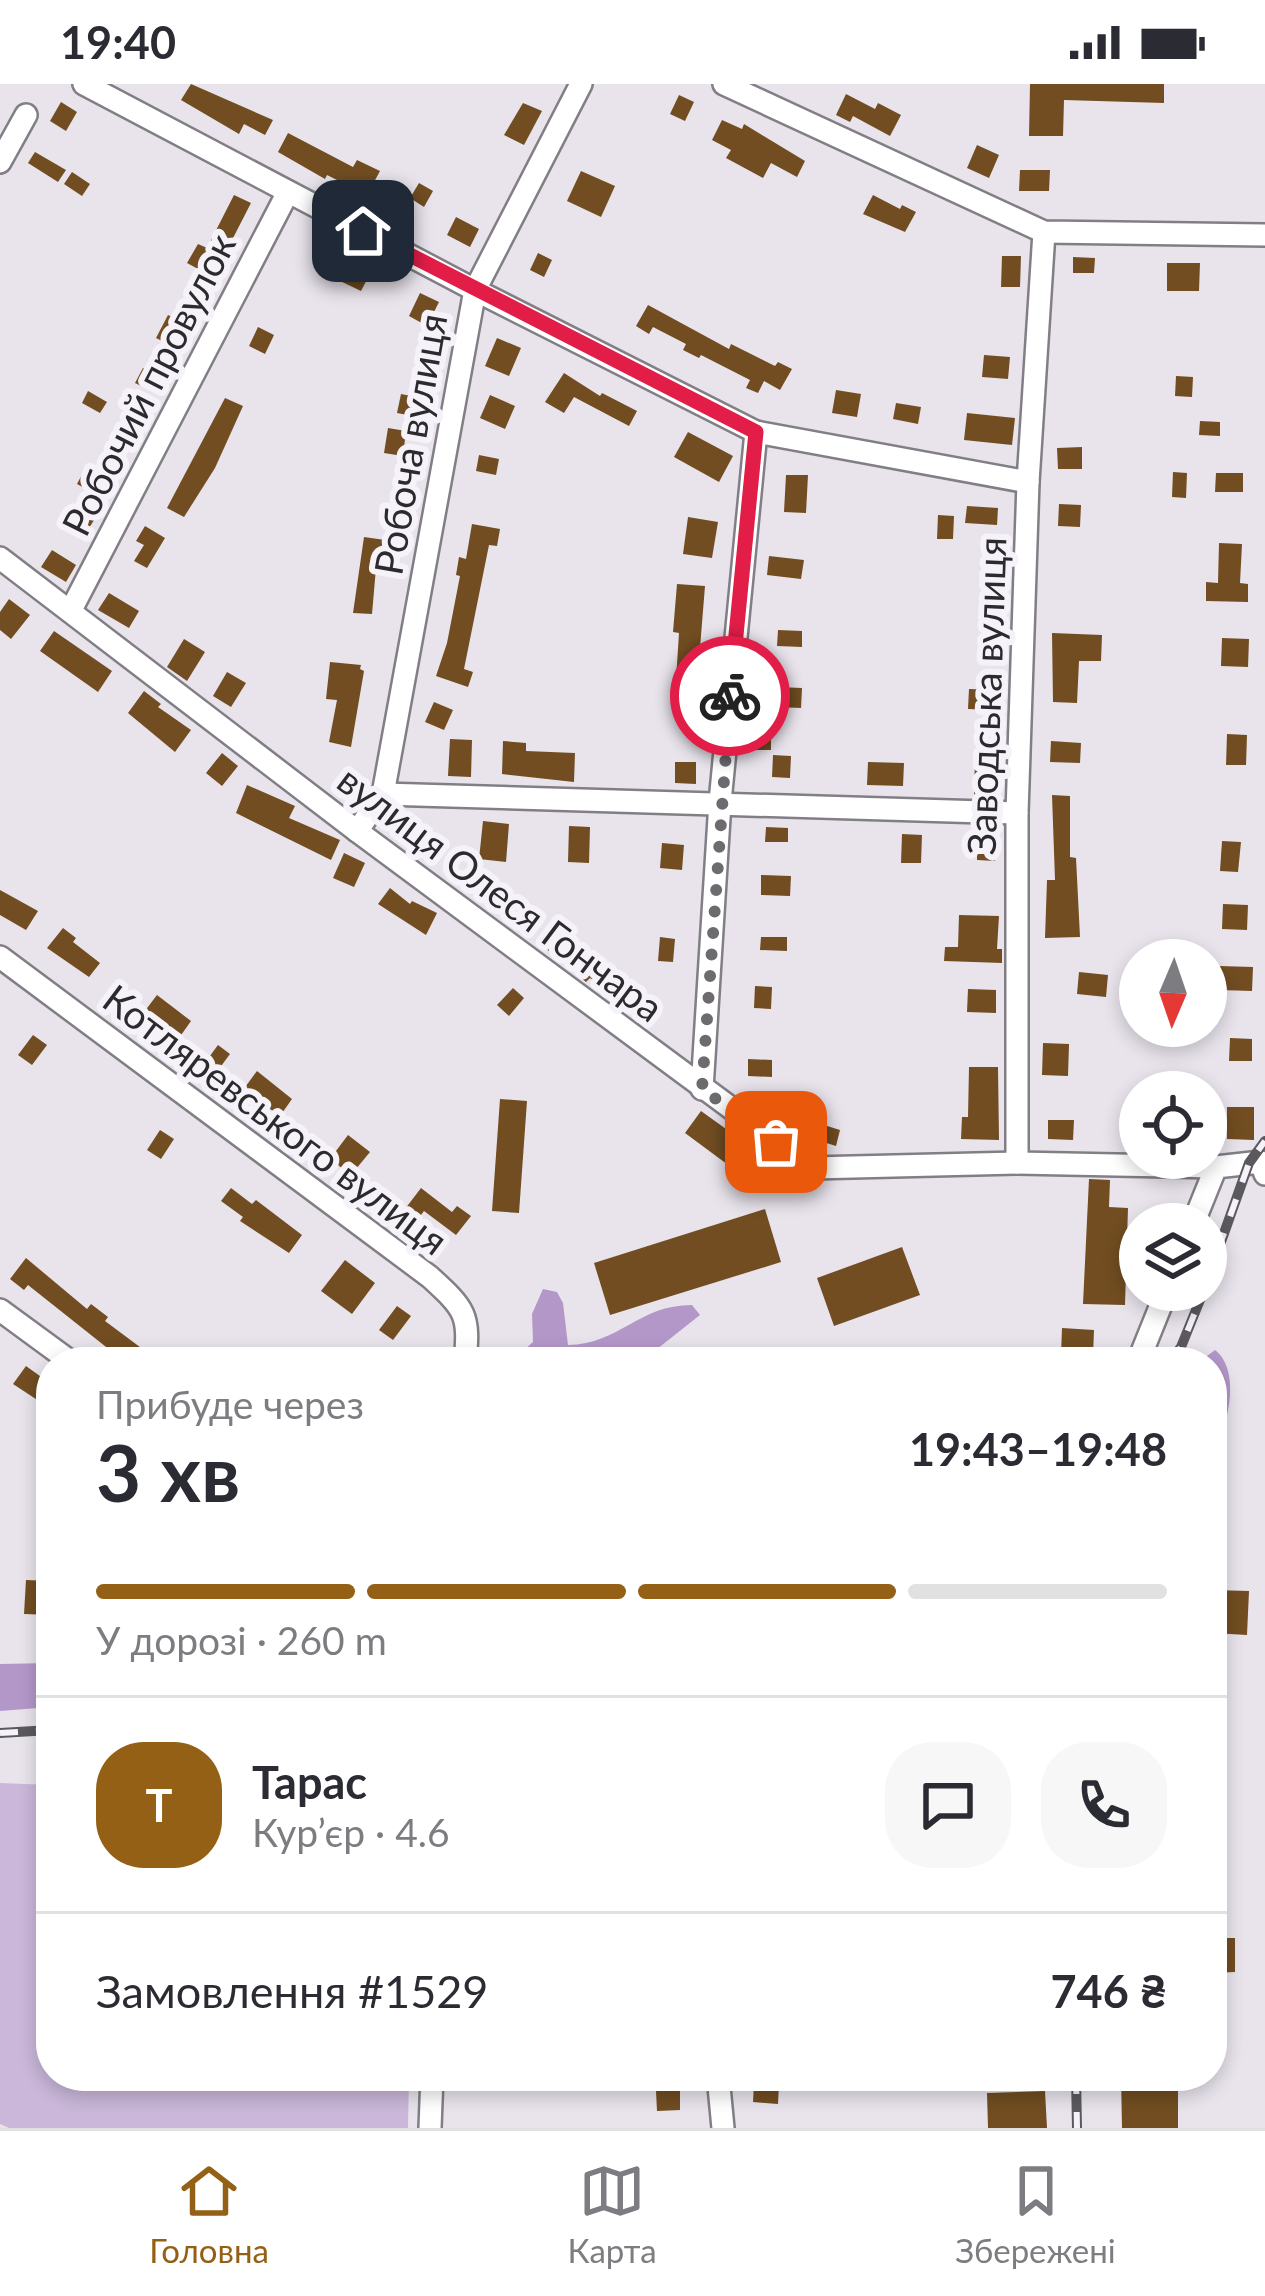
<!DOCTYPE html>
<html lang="uk">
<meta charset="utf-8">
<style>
body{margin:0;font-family:Lato,sans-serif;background:#f7f7f7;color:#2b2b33;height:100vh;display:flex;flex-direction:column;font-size:45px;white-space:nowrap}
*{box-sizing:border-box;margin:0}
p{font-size:39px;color:#7c7c81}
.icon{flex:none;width:66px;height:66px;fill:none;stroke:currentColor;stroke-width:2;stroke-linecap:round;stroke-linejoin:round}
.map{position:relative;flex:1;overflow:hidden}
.side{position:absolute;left:36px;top:1263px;width:1191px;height:744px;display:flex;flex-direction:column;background:#fff;border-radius:48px;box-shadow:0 6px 18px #0003}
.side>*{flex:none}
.needle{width:78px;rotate:182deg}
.controls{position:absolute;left:1119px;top:855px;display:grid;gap:24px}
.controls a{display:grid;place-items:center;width:108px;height:108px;border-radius:50%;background:#fff;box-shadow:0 6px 18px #0003;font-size:60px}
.pin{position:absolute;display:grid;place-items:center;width:102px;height:102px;color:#fff;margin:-51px;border-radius:24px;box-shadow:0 6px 18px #0006}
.courier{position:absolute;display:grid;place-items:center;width:120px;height:120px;margin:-60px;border:9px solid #e11d48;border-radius:50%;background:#fff;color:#222;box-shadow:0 3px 15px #0007}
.overview em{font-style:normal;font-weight:700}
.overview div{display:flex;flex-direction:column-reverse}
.overview{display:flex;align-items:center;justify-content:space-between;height:204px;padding:0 60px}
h1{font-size:78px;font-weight:700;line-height:90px}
.bar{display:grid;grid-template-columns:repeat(4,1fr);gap:18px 12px;align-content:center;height:144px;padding:0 60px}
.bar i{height:15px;border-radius:9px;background:#e1e1e2}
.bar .selected{background:#946015}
.bar p{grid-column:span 4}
.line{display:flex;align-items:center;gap:30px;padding:0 60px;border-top:3px solid #e1e1e2}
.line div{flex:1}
.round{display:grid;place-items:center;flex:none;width:126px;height:126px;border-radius:48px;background:#f7f7f7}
.status{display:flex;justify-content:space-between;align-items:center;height:84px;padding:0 60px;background:#fff;direction:ltr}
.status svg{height:33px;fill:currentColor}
.menu{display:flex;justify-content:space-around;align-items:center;height:168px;border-top:3px solid #e1e1e2;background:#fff;font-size:33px;color:#7c7c81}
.menu a{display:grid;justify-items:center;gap:6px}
.menu .selected{color:#946015}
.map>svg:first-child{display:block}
.green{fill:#cab7d9}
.forest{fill:#b397c9}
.building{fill:#714d21}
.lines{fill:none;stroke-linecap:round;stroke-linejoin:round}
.street-casing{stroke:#827e85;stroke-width:26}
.street{stroke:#fff;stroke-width:21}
.rail-casing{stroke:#5c595e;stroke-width:10}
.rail{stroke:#f6f2fa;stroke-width:6;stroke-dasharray:18;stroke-linecap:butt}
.done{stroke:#6e6b70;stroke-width:12;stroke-dasharray:0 21.6}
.route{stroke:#e11d48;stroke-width:15}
.labels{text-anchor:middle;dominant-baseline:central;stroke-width:12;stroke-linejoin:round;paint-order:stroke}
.street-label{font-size:39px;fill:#2c2a2d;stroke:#f6f2fa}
</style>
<div class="status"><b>19:40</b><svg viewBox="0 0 49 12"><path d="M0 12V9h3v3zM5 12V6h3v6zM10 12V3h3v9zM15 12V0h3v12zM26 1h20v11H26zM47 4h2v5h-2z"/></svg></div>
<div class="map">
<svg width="1265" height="2044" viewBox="0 0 1265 2044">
<rect width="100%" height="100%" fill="#e9e4ec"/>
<!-- green -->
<path class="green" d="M 0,1699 L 51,1701 L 51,1992 L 409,1992 L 408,2044 L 9,2044 L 0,2040 Z"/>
<!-- forest -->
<g class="forest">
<path d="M 543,1205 L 557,1208 L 563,1219 L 568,1261 C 620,1260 638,1221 692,1221 L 700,1231 L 657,1265 L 654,1278 L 511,1278 L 533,1258 L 532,1230 Z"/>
<path d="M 1215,1266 C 1242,1287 1228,1344 1212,1370 L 1212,1278 L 1199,1278 Z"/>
<path d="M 51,1579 L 51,1623 L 0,1627 L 0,1580 Z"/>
</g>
<!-- building -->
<g class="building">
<path d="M 191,0 L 273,36 L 265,51 L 244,40 L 239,50 L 181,16 Z"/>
<path d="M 1030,0 L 1164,0 L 1164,19 L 1064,16 L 1063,52 L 1029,52 Z"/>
<path d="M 846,10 L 875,25 L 878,19 L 901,31 L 890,52 L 853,32 L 850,38 L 836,31 Z"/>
<path d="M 679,11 L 694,18 L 685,37 L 670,30 Z"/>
<path d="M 61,18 L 77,28 L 66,47 L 50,37 Z"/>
<path d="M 523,19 L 542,27 L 524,61 L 504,51 Z"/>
<path d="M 722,36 L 742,45 L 744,40 L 805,77 L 797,93 L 771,79 L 763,94 L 726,74 L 731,66 L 712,56 Z"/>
<path d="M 288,49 L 353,83 L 357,76 L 380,87 L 367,111 L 327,91 L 325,95 L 278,68 Z"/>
<path d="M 977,61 L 999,71 L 989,94 L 967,84 Z"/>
<path d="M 35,68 L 66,86 L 58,98 L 28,79 Z"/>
<path d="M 1020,86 L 1050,86 L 1049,107 L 1019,107 Z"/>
<path d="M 581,87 L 615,102 L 601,133 L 567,117 Z"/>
<path d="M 72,88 L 90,100 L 82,112 L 64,100 Z"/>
<path d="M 419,99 L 433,107 L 424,123 L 410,114 Z"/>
<path d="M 234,111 L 251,119 L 213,193 L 187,179 L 198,160 L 207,164 Z"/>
<path d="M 873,111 L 900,125 L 902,121 L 916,128 L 905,148 L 863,130 Z"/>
<path d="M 456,133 L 479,145 L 470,163 L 447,151 Z"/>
<path d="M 538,169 L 552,176 L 544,193 L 530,186 Z"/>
<path d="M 1002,172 L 1021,172 L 1020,203 L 1001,203 Z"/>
<path d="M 1073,173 L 1095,174 L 1094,189 L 1073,189 Z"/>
<path d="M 349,174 L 372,186 L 361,207 L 338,196 Z"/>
<path d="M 1167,179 L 1200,179 L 1199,207 L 1167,207 Z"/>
<path d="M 420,209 L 439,218 L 427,242 L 409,232 Z"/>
<path d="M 648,221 L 729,265 L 731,260 L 775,282 L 778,278 L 792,285 L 780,306 L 764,297 L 758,309 L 746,304 L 750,296 L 701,271 L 699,274 L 683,266 L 686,260 L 653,243 L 649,250 L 636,242 Z"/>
<path d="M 168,231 L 192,243 L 180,266 L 156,254 Z"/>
<path d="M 258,243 L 274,251 L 265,270 L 249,262 Z"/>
<path d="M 497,254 L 521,264 L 509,292 L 485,282 Z"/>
<path d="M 984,271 L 1010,273 L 1008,295 L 982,293 Z"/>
<path d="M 143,284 L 163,294 L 156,309 L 135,299 Z"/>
<path d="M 564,289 L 600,312 L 602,309 L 637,327 L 629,342 L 574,313 L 564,329 L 545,318 Z"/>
<path d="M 1176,292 L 1193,293 L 1192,313 L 1175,312 Z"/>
<path d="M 836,306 L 861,310 L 857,333 L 832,329 Z"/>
<path d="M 88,307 L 107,318 L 100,329 L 82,319 Z"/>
<path d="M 401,310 L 421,314 L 418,333 L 397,329 Z"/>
<path d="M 490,311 L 515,322 L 505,345 L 480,334 Z"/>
<path d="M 225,314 L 243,322 L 215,384 L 184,433 L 167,424 Z"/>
<path d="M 896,319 L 921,323 L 918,340 L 893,335 Z"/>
<path d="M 967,329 L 1015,334 L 1012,361 L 964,356 Z"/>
<path d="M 1200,337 L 1220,338 L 1220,352 L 1199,351 Z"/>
<path d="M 388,344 L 406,347 L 403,372 L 384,369 Z"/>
<path d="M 688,348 L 733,372 L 719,398 L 674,373 Z"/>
<path d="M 1082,363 L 1082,385 L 1058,385 L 1057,364 Z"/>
<path d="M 479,371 L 499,375 L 496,391 L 476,387 Z"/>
<path d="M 86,383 L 117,399 L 86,449 L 67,439 L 86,405 L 77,400 Z"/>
<path d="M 1173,388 L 1187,389 L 1186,414 L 1172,413 Z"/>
<path d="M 1216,389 L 1243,389 L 1243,408 L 1215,408 Z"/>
<path d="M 786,391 L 808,391 L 806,429 L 784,428 Z"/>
<path d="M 1059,420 L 1081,421 L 1080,443 L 1058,442 Z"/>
<path d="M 967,422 L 998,424 L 997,441 L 965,439 Z"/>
<path d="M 938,431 L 954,432 L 953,455 L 937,455 Z"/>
<path d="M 688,433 L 718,438 L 712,474 L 683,470 Z"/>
<path d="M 472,440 L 500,445 L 497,462 L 489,461 L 464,585 L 473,588 L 468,603 L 436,592 L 447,559 L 460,492 L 456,491 L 459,473 L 466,475 Z"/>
<path d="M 145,442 L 165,454 L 147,484 L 134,477 L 144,461 L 136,457 Z"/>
<path d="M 364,453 L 385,456 L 381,485 L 376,484 L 372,530 L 353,529 Z"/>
<path d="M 1219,459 L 1242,460 L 1240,499 L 1248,500 L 1248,518 L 1206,517 L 1206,498 L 1218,499 Z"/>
<path d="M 52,466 L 76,481 L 66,498 L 41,483 Z"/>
<path d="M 769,472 L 804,476 L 801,495 L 767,491 Z"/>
<path d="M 677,500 L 705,502 L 700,564 L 705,565 L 696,613 L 675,611 L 679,549 L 673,548 Z"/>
<path d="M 109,509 L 139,527 L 129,544 L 98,526 Z"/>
<path d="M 9,515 L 30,531 L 11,555 L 0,546 L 0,528 Z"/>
<path d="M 778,546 L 802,547 L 802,563 L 777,562 Z"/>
<path d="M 54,547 L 112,587 L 98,608 L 40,567 Z"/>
<path d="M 1052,549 L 1102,551 L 1101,577 L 1079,577 L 1077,619 L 1053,618 Z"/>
<path d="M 1222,554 L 1249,555 L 1248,583 L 1221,582 Z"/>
<path d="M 184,555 L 205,568 L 187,597 L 167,583 Z"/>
<path d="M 330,578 L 361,581 L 360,585 L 364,587 L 351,663 L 329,658 L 337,616 L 326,615 Z"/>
<path d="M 227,588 L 246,599 L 231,623 L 213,612 Z"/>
<path d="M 777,603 L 802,604 L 801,624 L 777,623 Z"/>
<path d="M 969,605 L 994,606 L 993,626 L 968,625 Z"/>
<path d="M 144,607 L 161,620 L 158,623 L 191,646 L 175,668 L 128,629 Z"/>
<path d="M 434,618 L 453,626 L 444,646 L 425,638 Z"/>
<path d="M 754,645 L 771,646 L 771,666 L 753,666 Z"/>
<path d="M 1227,650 L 1247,651 L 1246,681 L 1226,681 Z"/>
<path d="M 450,655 L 472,656 L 471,693 L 448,692 Z"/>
<path d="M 503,657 L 526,659 L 526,667 L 575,669 L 574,698 L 502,690 Z"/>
<path d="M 1051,657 L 1081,659 L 1080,679 L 1050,678 Z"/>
<path d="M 222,669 L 238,682 L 222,702 L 206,689 Z"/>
<path d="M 773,671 L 791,672 L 790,694 L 772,693 Z"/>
<path d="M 975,673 L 1000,674 L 998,713 L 974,713 Z"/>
<path d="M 675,678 L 696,678 L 696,700 L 675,699 Z"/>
<path d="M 868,678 L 904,679 L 903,702 L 867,701 Z"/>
<path d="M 247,701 L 295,722 L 289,734 L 340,756 L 331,776 L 236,729 Z"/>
<path d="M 1052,711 L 1070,712 L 1070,773 L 1076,774 L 1080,853 L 1045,854 L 1047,796 L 1055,796 Z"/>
<path d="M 483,737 L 509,740 L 506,778 L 479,775 Z"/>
<path d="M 569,742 L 590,743 L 589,779 L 568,778 Z"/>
<path d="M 766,743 L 788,744 L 788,758 L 765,758 Z"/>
<path d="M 902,750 L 922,751 L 921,779 L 901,779 Z"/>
<path d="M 977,751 L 996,751 L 995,777 L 977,776 Z"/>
<path d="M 1222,757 L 1241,758 L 1238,788 L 1220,787 Z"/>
<path d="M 662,759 L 684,761 L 682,786 L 660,784 Z"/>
<path d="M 344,769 L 365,779 L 354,803 L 333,794 Z"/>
<path d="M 761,791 L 791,792 L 790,812 L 761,811 Z"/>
<path d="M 390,804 L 410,820 L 412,817 L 437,829 L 426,851 L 378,820 Z"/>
<path d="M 0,806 L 38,827 L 26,846 L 0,831 Z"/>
<path d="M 1223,820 L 1248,821 L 1247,846 L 1222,845 Z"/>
<path d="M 959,831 L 999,832 L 997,865 L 1002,865 L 1002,879 L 944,877 L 945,863 L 958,863 Z"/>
<path d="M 557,835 L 577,848 L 570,859 L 616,902 L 612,908 L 590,894 L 586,898 L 575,889 L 578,886 L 540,861 Z"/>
<path d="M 63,844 L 76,854 L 73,858 L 100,879 L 89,893 L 47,864 Z"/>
<path d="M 660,853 L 675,855 L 673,878 L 658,877 Z"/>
<path d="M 761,853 L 787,853 L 787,867 L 760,866 Z"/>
<path d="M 1219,882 L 1253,883 L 1252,907 L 1219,906 Z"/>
<path d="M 1079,888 L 1108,891 L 1106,913 L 1077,910 Z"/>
<path d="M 625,894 L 639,906 L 625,921 L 611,909 Z"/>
<path d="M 755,902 L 772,903 L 771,925 L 754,924 Z"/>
<path d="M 513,904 L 524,914 L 509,932 L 497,921 Z"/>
<path d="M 968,905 L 996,906 L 996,929 L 967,928 Z"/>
<path d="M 157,911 L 191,937 L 179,954 L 141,932 Z"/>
<path d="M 33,951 L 47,961 L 32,981 L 18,971 Z"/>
<path d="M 1230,954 L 1252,955 L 1252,977 L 1229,977 Z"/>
<path d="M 1043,959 L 1069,960 L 1068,992 L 1042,991 Z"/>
<path d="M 218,961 L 230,970 L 216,989 L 204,980 Z"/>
<path d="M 748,975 L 772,976 L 772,993 L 748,992 Z"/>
<path d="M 969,983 L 998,983 L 999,1056 L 961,1055 L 962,1033 L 968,1033 Z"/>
<path d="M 257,987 L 292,1015 L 280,1032 L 243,1006 Z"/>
<path d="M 500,1015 L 527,1017 L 519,1129 L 492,1127 Z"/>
<path d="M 1227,1023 L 1254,1023 L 1254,1056 L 1227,1055 Z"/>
<path d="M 701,1027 L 783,1086 L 766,1109 L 685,1049 Z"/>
<path d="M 1048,1036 L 1074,1036 L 1073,1056 L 1048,1055 Z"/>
<path d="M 824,1041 L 840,1046 L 836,1062 L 820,1057 Z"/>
<path d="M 160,1046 L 174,1055 L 161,1075 L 147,1066 Z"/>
<path d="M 348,1051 L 370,1068 L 351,1091 L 330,1075 Z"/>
<path d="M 1089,1095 L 1110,1096 L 1109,1123 L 1128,1124 L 1125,1221 L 1083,1220 Z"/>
<path d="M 231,1104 L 252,1120 L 256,1116 L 302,1151 L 289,1169 L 240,1137 L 243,1133 L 221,1117 Z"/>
<path d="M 421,1104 L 452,1128 L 457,1122 L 471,1132 L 456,1151 L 424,1127 L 418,1135 L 405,1125 Z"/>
<path d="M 765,1125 L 781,1178 L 610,1231 L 594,1179 Z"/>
<path d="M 902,1163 L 920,1211 L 834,1242 L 817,1194 Z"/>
<path d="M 26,1174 L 87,1225 L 91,1220 L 108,1233 L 105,1237 L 160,1278 L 125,1278 L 28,1201 L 24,1206 L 10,1195 Z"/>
<path d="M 345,1176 L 375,1199 L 352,1230 L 321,1207 Z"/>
<path d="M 397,1222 L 411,1232 L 393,1256 L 379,1246 Z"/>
<path d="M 1062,1244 L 1094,1246 L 1093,1272 L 1061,1271 Z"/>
<path d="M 26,1282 L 51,1300 L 51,1325 L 13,1300 Z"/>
<path d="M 26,1496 L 51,1497 L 51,1531 L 24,1530 Z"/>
<path d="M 1212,1506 L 1249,1507 L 1247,1551 L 1212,1549 Z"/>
<path d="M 1212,1854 L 1235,1854 L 1235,1888 L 1212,1889 Z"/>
<path d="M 1121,1992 L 1178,1992 L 1178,2044 L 1122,2044 Z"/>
<path d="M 754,1999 L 779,2000 L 778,2020 L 753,2018 Z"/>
<path d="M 656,2007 L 680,2007 L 680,2026 L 657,2027 Z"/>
<path d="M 1045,2007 L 1047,2044 L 988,2044 L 987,2009 Z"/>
</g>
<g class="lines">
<!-- street casing -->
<g class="street-casing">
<g id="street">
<path d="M 84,0 L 475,206 L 756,348 L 1028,398"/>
<path d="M 724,0 L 1044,148 L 1265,151"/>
<path d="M 0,78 L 26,31"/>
<path d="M 0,474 L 357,747 L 812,1084 L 1017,1079 L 1216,1083"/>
<path d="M 71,526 L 288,108"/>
<path d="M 383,710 L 1017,729"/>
<path d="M 357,747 L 383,710 L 475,206 L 581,0"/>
<path d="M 0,873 L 430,1193 C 465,1225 470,1230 465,1278"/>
<path d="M 702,1005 L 720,718 L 756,348"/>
<path d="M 1017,1079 L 1017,729 L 1028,398 L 1044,148"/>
<path d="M 1193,1140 L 1216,1083 L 1261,1078 L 1265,1090"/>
<path d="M 0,1226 L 71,1278"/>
<path d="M 1138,1278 L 1167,1206"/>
<path d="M 718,1992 L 723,2044"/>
<path d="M 430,2044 L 432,1992"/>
</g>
</g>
<!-- street -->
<use href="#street" class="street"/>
<!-- rail casing -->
<g class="rail-casing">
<g id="rail">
<path d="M 1206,1200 L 1249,1079 L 1265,1057"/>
<path d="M 1170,1278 L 1181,1263 L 1204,1206"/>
<path d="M 0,1649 L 51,1646"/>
<path d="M 1076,1992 L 1077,2044"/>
</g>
</g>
<!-- rail -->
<use href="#rail" class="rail"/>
</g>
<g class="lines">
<!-- done -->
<path class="done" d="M 730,612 L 702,1005 L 776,1058"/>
<!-- route -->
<path class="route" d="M 363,147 L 756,348 L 730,612"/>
</g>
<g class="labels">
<!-- street labels -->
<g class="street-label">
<text transform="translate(148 300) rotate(-63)">Робочий провулок</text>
<text transform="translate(410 360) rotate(-80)">Робоча вулиця</text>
<text transform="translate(986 612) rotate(-88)">Заводська вулиця</text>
<text transform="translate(501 809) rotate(37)">вулиця Олеся Гончара</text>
<text transform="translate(276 1035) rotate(37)">Котляревського вулиця</text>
</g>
</g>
</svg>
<div class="controls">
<a><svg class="needle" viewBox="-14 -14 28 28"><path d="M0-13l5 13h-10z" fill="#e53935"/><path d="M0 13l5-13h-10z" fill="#7c7c81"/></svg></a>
<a><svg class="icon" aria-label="locate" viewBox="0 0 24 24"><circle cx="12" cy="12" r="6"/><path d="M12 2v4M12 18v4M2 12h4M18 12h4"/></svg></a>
<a><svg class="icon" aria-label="layers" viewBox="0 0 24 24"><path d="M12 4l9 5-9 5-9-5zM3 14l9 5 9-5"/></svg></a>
</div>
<div class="pin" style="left:776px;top:1058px;background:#ea580c"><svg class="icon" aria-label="bag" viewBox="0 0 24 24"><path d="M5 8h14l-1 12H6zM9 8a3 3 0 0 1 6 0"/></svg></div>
<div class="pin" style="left:363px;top:147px;background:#1f2937"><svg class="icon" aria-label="home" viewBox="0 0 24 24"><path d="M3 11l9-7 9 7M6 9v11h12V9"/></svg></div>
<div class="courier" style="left:730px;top:612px"><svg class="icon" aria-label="bike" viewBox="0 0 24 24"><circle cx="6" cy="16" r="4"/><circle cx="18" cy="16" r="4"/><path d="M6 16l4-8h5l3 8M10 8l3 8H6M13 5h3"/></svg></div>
<section class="side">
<div class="overview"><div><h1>3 хв</h1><p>Прибуде через</p></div><em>19:43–19:48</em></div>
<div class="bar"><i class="selected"></i><i class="selected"></i><i class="selected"></i><i></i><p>У дорозі · 260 m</p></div>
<div class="line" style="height:216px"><b class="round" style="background:#946015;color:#fff">Т</b><div><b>Тарас</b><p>Кур’єр · 4.6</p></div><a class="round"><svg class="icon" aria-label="chat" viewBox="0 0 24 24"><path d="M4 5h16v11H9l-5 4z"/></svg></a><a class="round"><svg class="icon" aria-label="phone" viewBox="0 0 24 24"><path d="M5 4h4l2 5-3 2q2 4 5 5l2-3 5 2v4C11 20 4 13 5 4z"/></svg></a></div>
<div class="line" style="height:156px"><div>Замовлення #1529</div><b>746 ₴</b></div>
</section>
</div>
<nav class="menu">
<a class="selected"><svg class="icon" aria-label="home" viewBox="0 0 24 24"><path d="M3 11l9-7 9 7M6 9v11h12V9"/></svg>Головна</a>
<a><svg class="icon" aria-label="map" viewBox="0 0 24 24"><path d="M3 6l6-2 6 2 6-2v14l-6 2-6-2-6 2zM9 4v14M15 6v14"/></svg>Карта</a>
<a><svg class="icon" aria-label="saved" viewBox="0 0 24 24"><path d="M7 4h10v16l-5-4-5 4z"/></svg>Збережені</a>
</nav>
